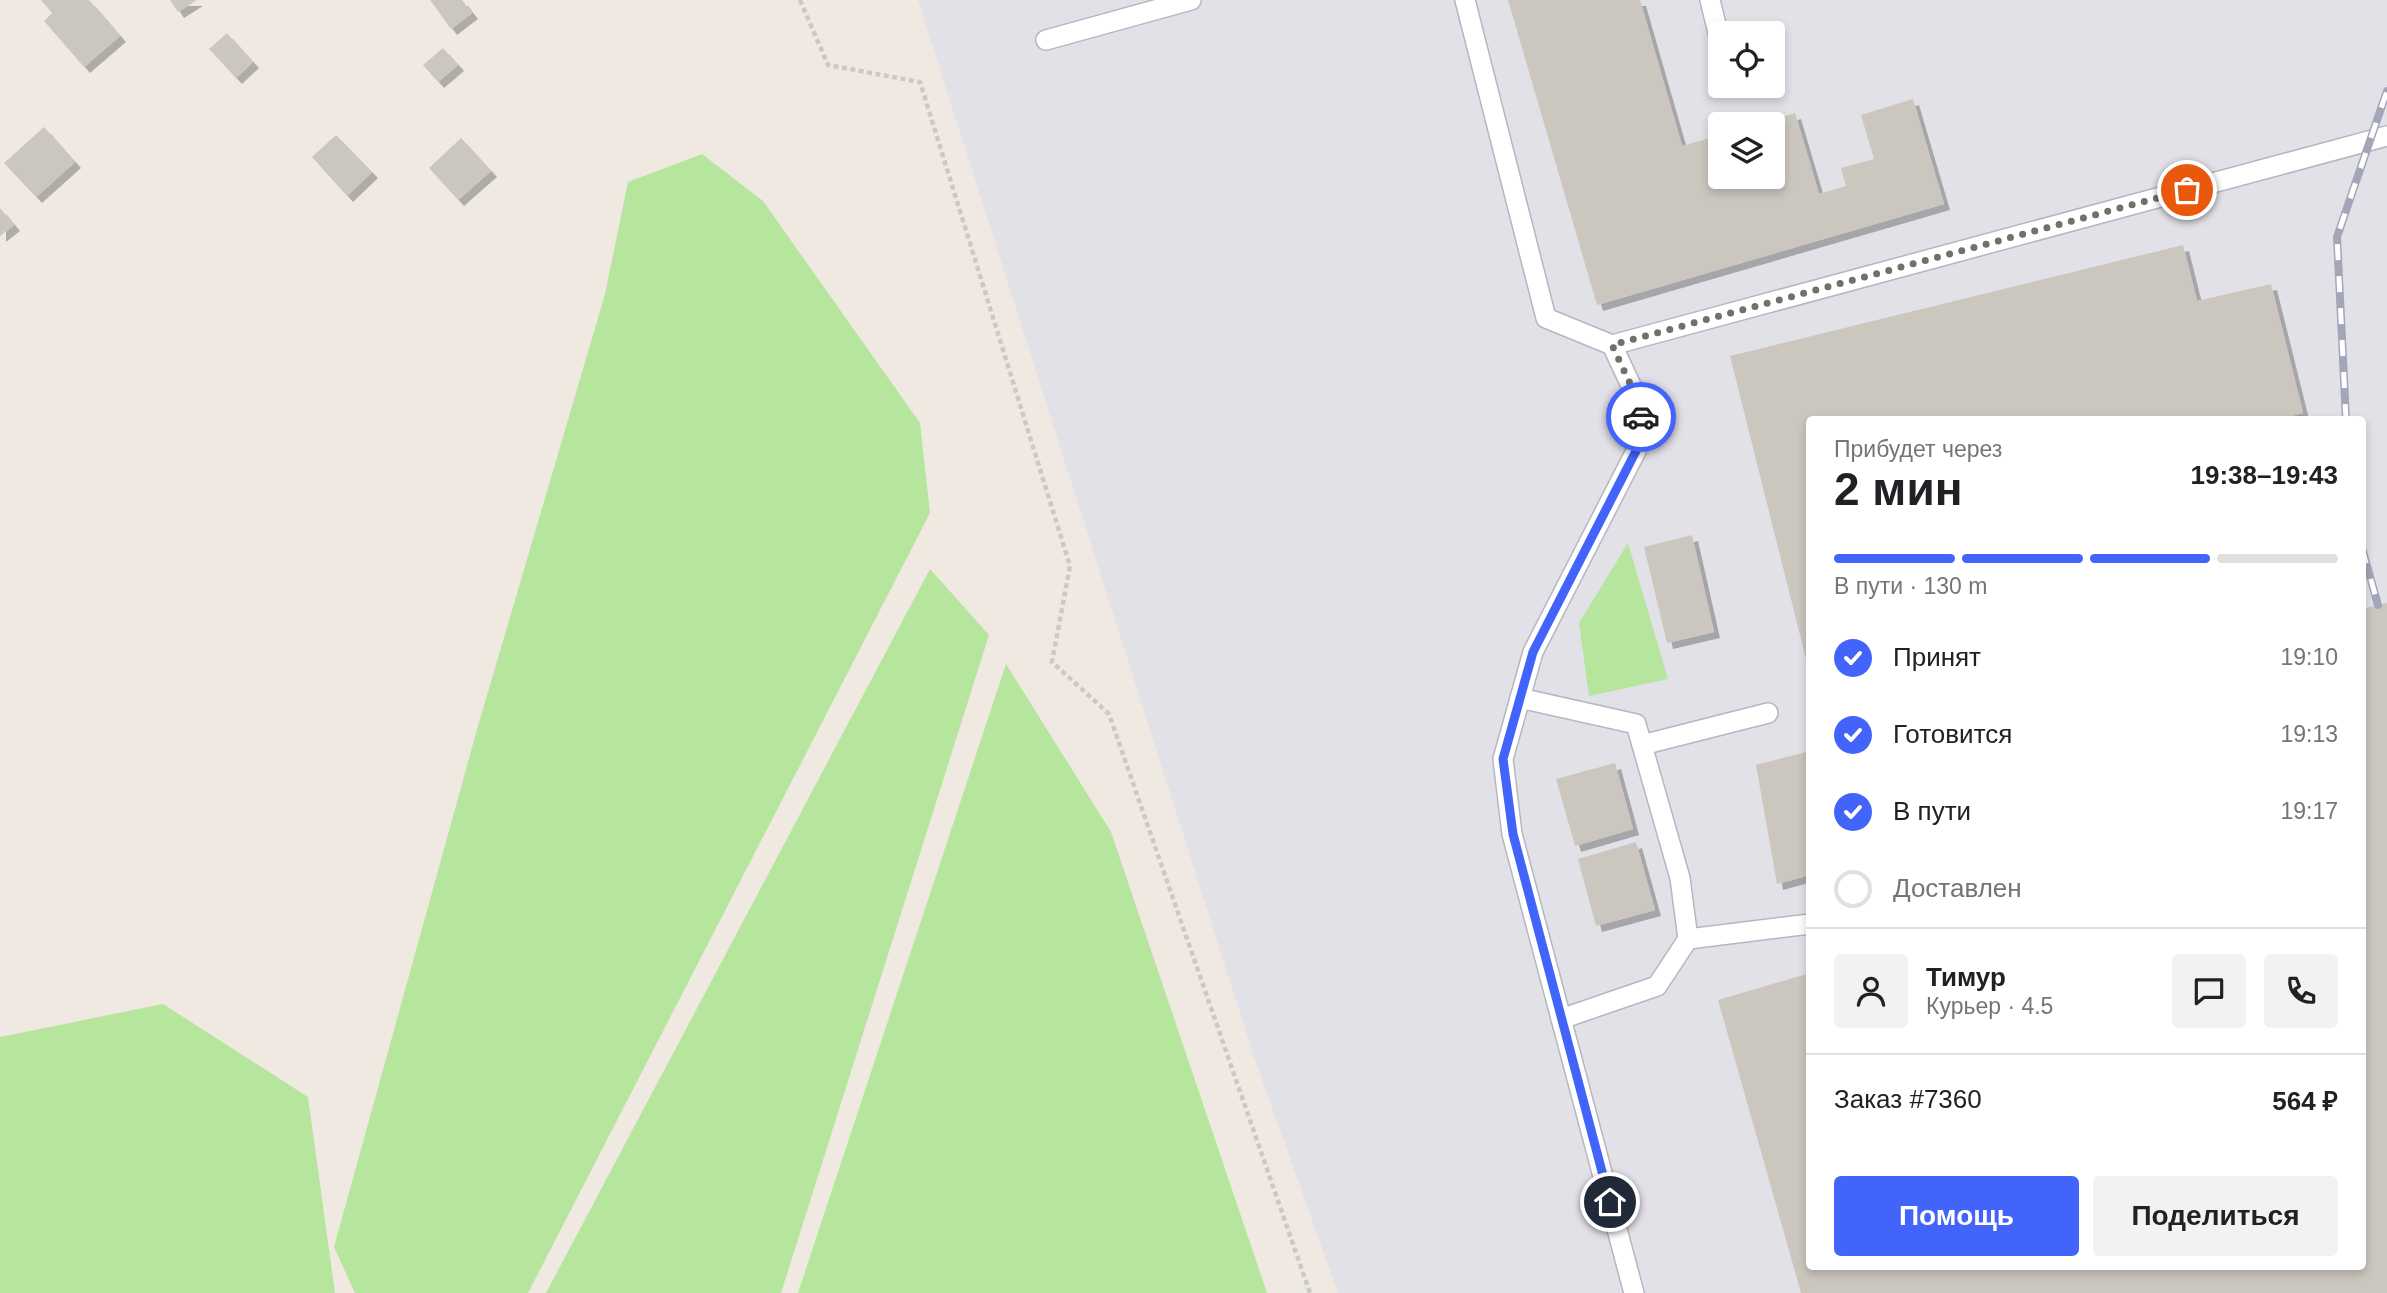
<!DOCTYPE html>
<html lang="ru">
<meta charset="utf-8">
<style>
body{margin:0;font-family:Arial,sans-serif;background:#f2f2f2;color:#202124;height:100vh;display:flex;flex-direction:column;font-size:26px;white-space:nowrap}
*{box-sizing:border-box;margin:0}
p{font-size:23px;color:#757577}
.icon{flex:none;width:38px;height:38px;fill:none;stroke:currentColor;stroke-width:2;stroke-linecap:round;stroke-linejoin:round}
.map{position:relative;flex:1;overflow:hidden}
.panel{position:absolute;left:1806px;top:416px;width:560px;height:854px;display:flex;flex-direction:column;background:#fff;border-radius:7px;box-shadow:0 4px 10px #0003}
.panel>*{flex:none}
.buttons{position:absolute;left:1708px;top:21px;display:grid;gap:14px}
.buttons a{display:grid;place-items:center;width:77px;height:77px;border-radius:7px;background:#fff;box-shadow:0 4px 10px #0003;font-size:35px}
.pin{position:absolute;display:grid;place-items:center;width:60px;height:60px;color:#fff;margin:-30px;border:4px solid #fff;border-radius:50%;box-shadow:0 2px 7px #0007}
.courier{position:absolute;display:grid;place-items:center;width:70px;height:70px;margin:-35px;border:5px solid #4264fb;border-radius:50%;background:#fff;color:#222;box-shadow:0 2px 9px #0007}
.head em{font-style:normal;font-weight:600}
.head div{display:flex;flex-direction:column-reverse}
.head{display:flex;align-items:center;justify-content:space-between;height:119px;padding:0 28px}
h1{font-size:46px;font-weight:600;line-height:52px}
.bar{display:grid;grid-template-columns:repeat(4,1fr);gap:10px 7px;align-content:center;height:84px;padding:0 28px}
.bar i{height:9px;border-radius:5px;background:#e0e0e0}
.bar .selected{background:#4264fb}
.bar p{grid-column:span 4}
.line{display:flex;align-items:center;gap:18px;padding:0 28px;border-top:2px solid #e0e0e0}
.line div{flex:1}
.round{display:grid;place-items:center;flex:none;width:74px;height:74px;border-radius:7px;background:#f2f2f2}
ol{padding:0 28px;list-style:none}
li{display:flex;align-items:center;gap:21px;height:77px}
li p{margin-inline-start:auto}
li .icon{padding:7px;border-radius:50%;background:#4264fb;color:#fff;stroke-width:4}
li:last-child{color:#757577}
li i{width:38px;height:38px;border:4px solid #e0e0e0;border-radius:50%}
.cta{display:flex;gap:14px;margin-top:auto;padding:14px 28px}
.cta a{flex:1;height:80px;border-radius:7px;background:#4264fb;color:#fff;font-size:28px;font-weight:600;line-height:80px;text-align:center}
.cta a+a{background:#f2f2f2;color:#202124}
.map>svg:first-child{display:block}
.industrial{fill:#e3e1e8;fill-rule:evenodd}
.green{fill:#b6e59e}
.building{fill:#cbc7bf;filter:url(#shadow)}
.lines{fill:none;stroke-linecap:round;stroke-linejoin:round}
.lane-casing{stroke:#b4b7c1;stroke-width:22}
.path{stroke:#c9c9c9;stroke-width:4.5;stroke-dasharray:5 3.5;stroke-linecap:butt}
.lane{stroke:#fff;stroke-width:19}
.rail-casing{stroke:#a3a6b8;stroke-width:8}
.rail{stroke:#fff;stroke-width:5;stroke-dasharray:16;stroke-linecap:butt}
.done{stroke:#726f6d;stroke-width:7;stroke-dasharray:0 12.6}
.route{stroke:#4264fb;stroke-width:9}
</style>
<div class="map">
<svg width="2387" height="1293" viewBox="0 0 2387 1293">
<defs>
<filter id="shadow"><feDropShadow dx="6" dy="6" stdDeviation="0" flood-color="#0004"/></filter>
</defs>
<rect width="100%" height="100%" fill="#efe9e1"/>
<!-- industrial -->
<path class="industrial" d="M 918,0 L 2387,0 L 2387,1293 L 1338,1293 L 1254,1057 ZM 1720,33 L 1773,33 L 1773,86 L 1720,86 ZM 1720,124 L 1773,124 L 1773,177 L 1720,177 ZM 1810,420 L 2362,420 L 2362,1267 L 1810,1267 Z"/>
<!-- green -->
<g class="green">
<path d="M 702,154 L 763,201 L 920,423 L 930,513 L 528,1293 L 355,1293 L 334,1247 L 478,726 L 605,294 L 628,182 Z"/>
<path d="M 1628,543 L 1668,679 L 1589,696 L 1579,623 Z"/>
<path d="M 930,569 L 989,635 L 781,1293 L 546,1293 Z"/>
<path d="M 1006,664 L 1111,832 L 1267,1293 L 798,1293 Z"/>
<path d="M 163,1004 L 308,1097 L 335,1293 L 0,1293 L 0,1037 Z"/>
</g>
<!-- building -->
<g class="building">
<path d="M 41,0 L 89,0 L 120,36 L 84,67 L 44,21 L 52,13 Z"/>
<path d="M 170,0 L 197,0 L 178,12 Z"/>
<path d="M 430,0 L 462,0 L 472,13 L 451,29 Z"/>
<path d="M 1508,0 L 1640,0 L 1682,146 L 1720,135 L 1720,177 L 1773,177 L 1773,124 L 1759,124 L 1795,113 L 1819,194 L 1846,186 L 1841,168 L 1874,159 L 1861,115 L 1913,99 L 1944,204 L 1597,305 Z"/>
<path d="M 227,33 L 253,62 L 236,78 L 209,49 Z"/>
<path d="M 443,48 L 458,65 L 438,82 L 423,65 Z"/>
<path d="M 44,127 L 75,162 L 36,197 L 4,163 Z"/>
<path d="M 336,135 L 372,172 L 347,196 L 312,157 Z"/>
<path d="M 461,138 L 491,171 L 458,200 L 429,168 Z"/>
<path d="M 0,208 L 14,225 L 0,236 Z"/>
<path d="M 2183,245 L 2197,301 L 2271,284 L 2303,413 L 2275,420 L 1810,420 L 1809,671 L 1730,356 Z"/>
<path d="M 1692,535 L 1714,632 L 1667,643 L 1644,547 Z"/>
<path d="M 2387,603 L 2387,1293 L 1801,1293 L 1718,1000 L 1810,973 L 1810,1267 L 2362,1267 L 2362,609 Z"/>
<path d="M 1810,751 L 1810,875 L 1777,884 L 1756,765 Z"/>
<path d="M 1615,763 L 1633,829 L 1575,846 L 1556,779 Z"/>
<path d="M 1636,842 L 1655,910 L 1596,926 L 1578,859 Z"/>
</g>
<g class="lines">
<!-- lane casing -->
<g class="lane-casing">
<g id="lane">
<path d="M 1465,0 L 1546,318 L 1612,345 L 1642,409 L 1636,451 L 1533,652 L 1503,759 L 1512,834 L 1634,1293"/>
<path d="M 1710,0 L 1720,41"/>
<path d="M 1046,40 L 1191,0"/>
<path d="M 1612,345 L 2387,136"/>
<path d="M 1520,698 L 1636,724 L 1680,878 L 1688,939 L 1657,986 L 1561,1019"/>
<path d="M 1642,745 L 1768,713"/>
<path d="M 1688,939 L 1810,924"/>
</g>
</g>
<!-- path -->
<path class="path" d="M 800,0 L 828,65 L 920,82 L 1070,566 L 1052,662 L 1109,714 L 1310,1293"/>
<!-- lane -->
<use href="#lane" class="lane"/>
<!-- rail casing -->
<g class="rail-casing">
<g id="rail">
<path d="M 2346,420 L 2337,237 L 2387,91"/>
<path d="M 2362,548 L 2378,605"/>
</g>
</g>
<!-- rail -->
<use href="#rail" class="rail"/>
</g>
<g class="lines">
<!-- done -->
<path class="done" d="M 1641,417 L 1642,409 L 1612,345 L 2187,190"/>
<!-- route -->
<path class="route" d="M 1610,1202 L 1513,834 L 1503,759 L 1533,652 L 1636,451 L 1641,417"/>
</g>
</svg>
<div class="buttons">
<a><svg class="icon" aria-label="locate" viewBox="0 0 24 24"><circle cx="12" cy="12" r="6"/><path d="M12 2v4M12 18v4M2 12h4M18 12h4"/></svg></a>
<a><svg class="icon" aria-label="layers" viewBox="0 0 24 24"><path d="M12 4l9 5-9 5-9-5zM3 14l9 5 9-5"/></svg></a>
</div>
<div class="pin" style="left:2187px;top:190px;background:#ea580c"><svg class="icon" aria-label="bag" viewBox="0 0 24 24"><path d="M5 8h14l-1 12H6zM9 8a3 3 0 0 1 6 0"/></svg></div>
<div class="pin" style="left:1610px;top:1202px;background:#1f2937"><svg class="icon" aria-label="home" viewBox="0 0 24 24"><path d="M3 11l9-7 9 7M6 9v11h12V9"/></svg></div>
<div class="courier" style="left:1641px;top:417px"><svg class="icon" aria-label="car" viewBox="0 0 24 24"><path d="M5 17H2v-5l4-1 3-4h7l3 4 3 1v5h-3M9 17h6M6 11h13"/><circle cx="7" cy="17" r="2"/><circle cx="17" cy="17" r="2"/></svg></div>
<section class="panel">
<div class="head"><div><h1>2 мин</h1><p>Прибудет через</p></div><em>19:38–19:43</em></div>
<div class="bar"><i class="selected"></i><i class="selected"></i><i class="selected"></i><i></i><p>В пути · 130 m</p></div>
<ol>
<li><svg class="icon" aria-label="check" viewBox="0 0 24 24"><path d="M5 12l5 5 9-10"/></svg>Принят<p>19:10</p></li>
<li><svg class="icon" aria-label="check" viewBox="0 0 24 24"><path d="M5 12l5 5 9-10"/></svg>Готовится<p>19:13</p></li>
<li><svg class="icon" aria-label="check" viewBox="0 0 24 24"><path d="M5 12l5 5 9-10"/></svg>В пути<p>19:17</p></li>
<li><i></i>Доставлен</li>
</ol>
<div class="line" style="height:126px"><a class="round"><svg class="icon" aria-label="person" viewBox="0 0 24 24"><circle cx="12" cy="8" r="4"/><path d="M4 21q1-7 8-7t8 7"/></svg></a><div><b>Тимур</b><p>Курьер · 4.5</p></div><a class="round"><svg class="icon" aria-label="chat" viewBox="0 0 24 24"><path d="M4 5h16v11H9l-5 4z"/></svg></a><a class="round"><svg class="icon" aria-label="phone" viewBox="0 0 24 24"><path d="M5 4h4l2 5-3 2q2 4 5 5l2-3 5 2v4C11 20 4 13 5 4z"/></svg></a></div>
<div class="line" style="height:91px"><div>Заказ #7360</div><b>564 ₽</b></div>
<div class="cta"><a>Помощь</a><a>Поделиться</a></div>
</section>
</div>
